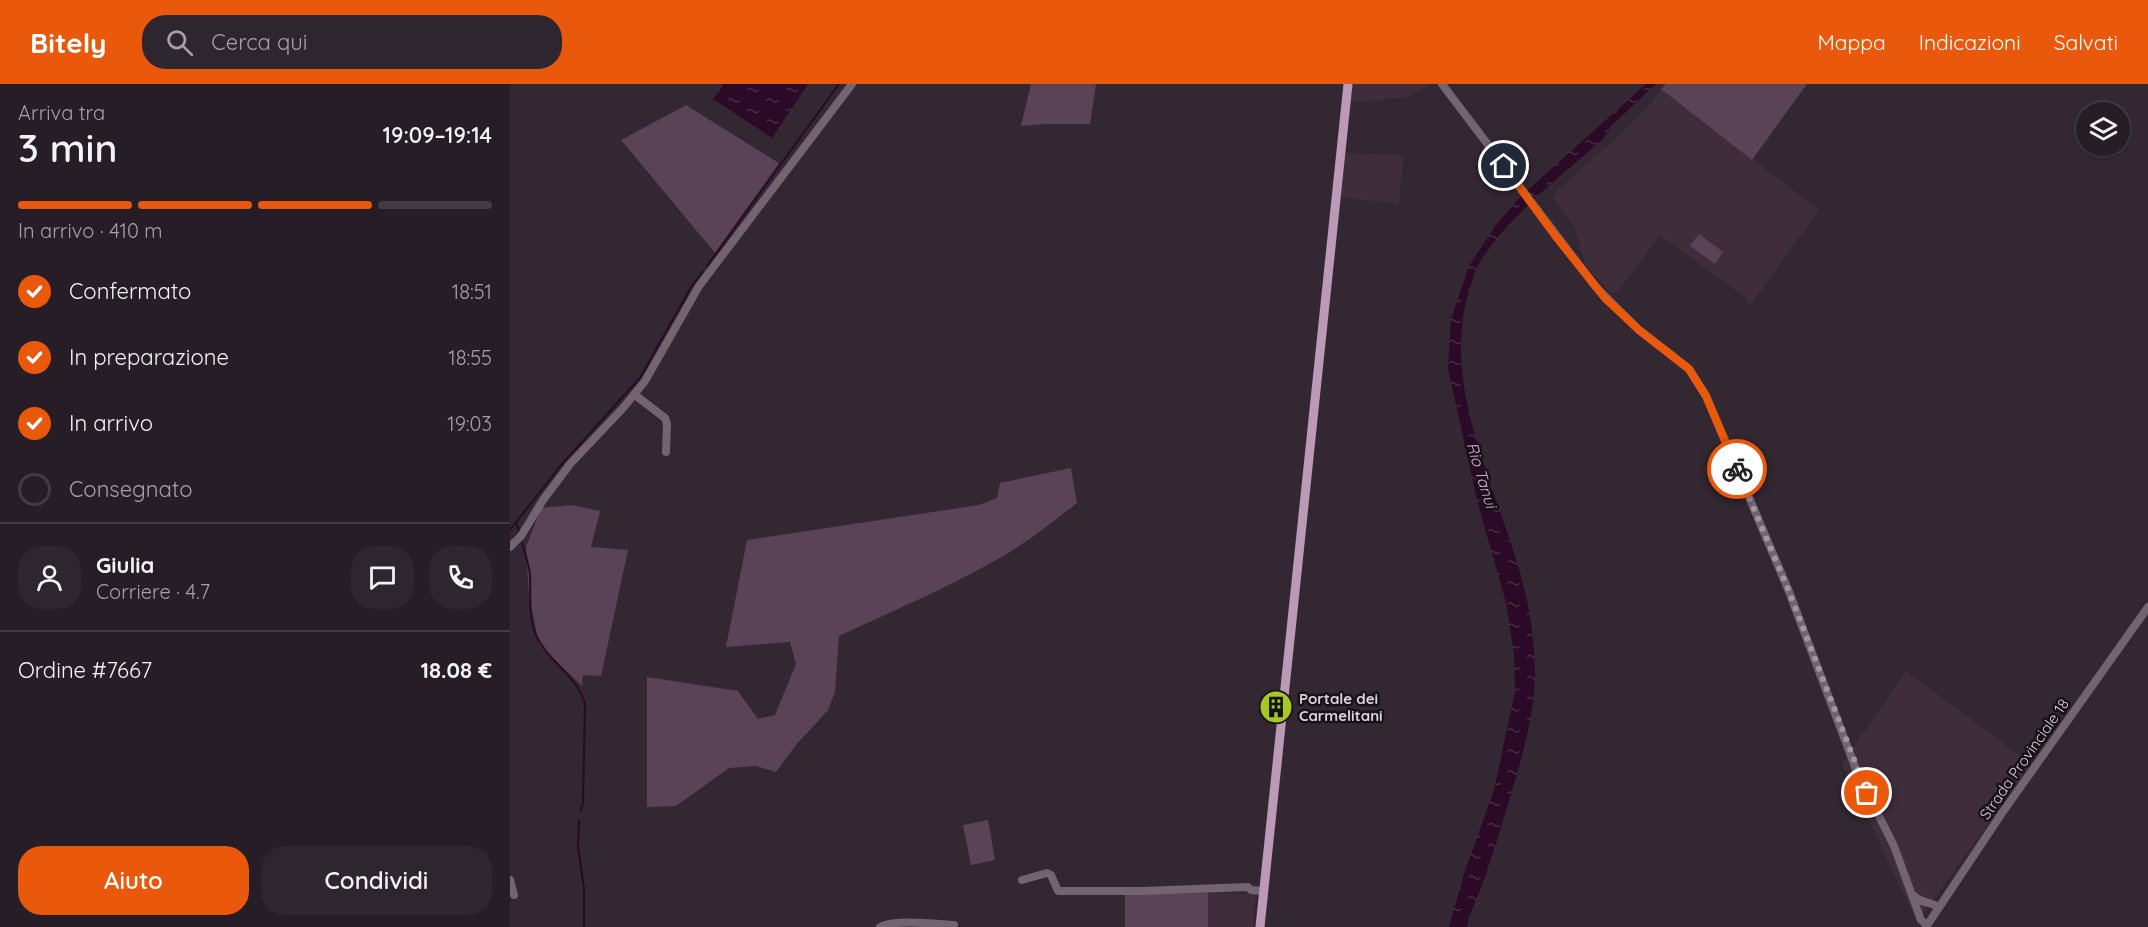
<!DOCTYPE html>
<html lang="it">
<meta charset="utf-8">
<style>
body{margin:0;font-family:Quicksand,sans-serif;background:#2e262e;color:#f1f3f6;height:100vh;display:flex;flex-direction:column;font-size:22px;white-space:nowrap}
*{box-sizing:border-box;margin:0}
p{font-size:20px;color:#a4a2a7}
.icon{flex:none;width:33px;height:33px;fill:none;stroke:currentColor;stroke-width:2;stroke-linecap:round;stroke-linejoin:round}
.map{position:relative;flex:1;overflow:hidden}
.side{display:flex;flex-direction:column;background:#261d26;width:510px}
.side>*{flex:none}
.fabs{position:absolute;left:1566px;top:18px;display:grid;gap:12px}
.fabs a{display:grid;place-items:center;width:54px;height:54px;border-radius:50%;background:#261d26;box-shadow:0 2px 4px #0004,0 0 0 2px #423b43;font-size:30px}
.pin{position:absolute;display:grid;place-items:center;width:51px;height:51px;color:#fff;margin:-26px;border:3px solid #fff;border-radius:50%;box-shadow:0 2px 6px #0007}
.courier{position:absolute;display:grid;place-items:center;width:60px;height:60px;margin:-30px;border:4px solid #ea580c;border-radius:50%;background:#fff;color:#222;box-shadow:0 2px 8px #0007}
.head em{font-style:normal;font-weight:600}
.head div{display:flex;flex-direction:column-reverse}
.head{display:flex;align-items:center;justify-content:space-between;height:102px;padding:0 18px}
h1{font-size:39px;font-weight:600;line-height:45px}
.bar{display:grid;grid-template-columns:repeat(4,1fr);gap:9px 6px;align-content:center;height:72px;padding:0 18px}
.bar i{height:8px;border-radius:4px;background:#423b43}
.bar .selected{background:#ea580c}
.bar p{grid-column:span 4}
.line{display:flex;align-items:center;gap:15px;padding:0 18px;border-top:2px solid #423b43}
.line div{flex:1}
.round{display:grid;place-items:center;flex:none;width:63px;height:63px;border-radius:24px;background:#2e262e}
ol{padding:0 18px;list-style:none}
li{display:flex;align-items:center;gap:18px;height:66px}
li p{margin-inline-start:auto}
li .icon{padding:6px;border-radius:50%;background:#ea580c;color:#fff;stroke-width:4}
li:last-child{color:#a4a2a7}
li i{width:33px;height:33px;border:3px solid #423b43;border-radius:50%}
.action{display:flex;gap:12px;margin-top:auto;padding:12px 18px}
.action a{flex:1;height:69px;border-radius:24px;background:#ea580c;color:#fff;font-size:24px;font-weight:600;line-height:69px;text-align:center}
.action a+a{background:#2e262e;color:#f1f3f6}
header{display:flex;align-items:center;gap:36px;box-sizing:border-box;height:84px;padding:0 30px;background:#ea580c;color:#fff}
header strong{font-size:28px}
nav{display:flex;gap:33px;margin-inline-start:auto;font-size:21px}
.search{width:420px;height:54px;background:#2e262e;display:flex;align-items:center;gap:15px;box-sizing:border-box;padding:0 21px;border-radius:24px;color:#a4a2a7;font-size:22px}
main{display:flex;flex:1;min-height:0}
.map>svg:first-child{display:block}
.built{fill:#3f2d3c}
.grass{fill:#5a4257}
.water{fill:url(#water-ripples)}
.lines{fill:none;stroke-linecap:round;stroke-linejoin:round}
.stream{stroke:#2a0a27;stroke-width:2}
.minor{stroke:#746371;stroke-width:8}
.major{stroke:#bc99b7;stroke-width:9}
.done{stroke:#a297a0;stroke-width:6;stroke-dasharray:0 10.8}
.route{stroke:#ea580c;stroke-width:8}
.labels{text-anchor:middle;dominant-baseline:central;stroke-width:5;stroke-linejoin:round;paint-order:stroke}
.poi-label{font-size:15px;font-weight:bold;fill:#ddd4db;stroke:#171217;text-anchor:start}
.street-label{font-size:15px;fill:#ddd4db;stroke:#171217}
.water-label{font-size:16px;font-style:italic;fill:#e4a7db;stroke:#171217}
</style>
<header>
<strong>Bitely</strong>
<div class="search"><svg class="icon" aria-label="search" viewBox="0 0 24 24"><circle cx="10" cy="10" r="6"/><path d="M15 15l6 6"/></svg>Cerca qui</div>
<nav><a>Mappa</a><a>Indicazioni</a><a>Salvati</a></nav>
</header>
<main>
<section class="side">
<div class="head"><div><h1>3 min</h1><p>Arriva tra</p></div><em>19:09–19:14</em></div>
<div class="bar"><i class="selected"></i><i class="selected"></i><i class="selected"></i><i></i><p>In arrivo · 410 m</p></div>
<ol>
<li><svg class="icon" aria-label="check" viewBox="0 0 24 24"><path d="M5 12l5 5 9-10"/></svg>Confermato<p>18:51</p></li>
<li><svg class="icon" aria-label="check" viewBox="0 0 24 24"><path d="M5 12l5 5 9-10"/></svg>In preparazione<p>18:55</p></li>
<li><svg class="icon" aria-label="check" viewBox="0 0 24 24"><path d="M5 12l5 5 9-10"/></svg>In arrivo<p>19:03</p></li>
<li><i></i>Consegnato</li>
</ol>
<div class="line" style="height:108px"><a class="round"><svg class="icon" aria-label="person" viewBox="0 0 24 24"><circle cx="12" cy="8" r="4"/><path d="M4 21q1-7 8-7t8 7"/></svg></a><div><b>Giulia</b><p>Corriere · 4.7</p></div><a class="round"><svg class="icon" aria-label="chat" viewBox="0 0 24 24"><path d="M4 5h16v11H9l-5 4z"/></svg></a><a class="round"><svg class="icon" aria-label="phone" viewBox="0 0 24 24"><path d="M5 4h4l2 5-3 2q2 4 5 5l2-3 5 2v4C11 20 4 13 5 4z"/></svg></a></div>
<div class="line" style="height:78px"><div>Ordine #7667</div><b>18.08 €</b></div>
<div class="action"><a>Aiuto</a><a>Condividi</a></div>
</section>
<div class="map">
<svg width="1638" height="843" viewBox="0 0 1638 843">
<defs>
<pattern id="water-ripples" width="26" height="14" patternUnits="userSpaceOnUse" patternTransform="scale(1.5)"><rect width="26" height="14" fill="#2a0a27"/><path d="M2 4q2-2 4 0t4 0M15 11q2-2 4 0t4 0" fill="none" stroke="#482d46"/></pattern>
</defs>
<rect width="100%" height="100%" fill="#332732"/>
<!-- built -->
<g class="built">
<path d="M 842,0 L 921,0 L 898,13 L 839,19 Z"/>
<path d="M 1151,5 L 1309,126 L 1240,222 L 1236,214 L 1150,151 L 1109,206 L 1106,209 L 1101,209 L 1076,182 L 1063,140 L 1043,115 L 1048,106 L 1106,54 L 1142,18 Z"/>
<path d="M 835,69 L 894,71 L 889,120 L 830,113 Z"/>
<path d="M 1396,587 L 1521,680 L 1407,838 L 1332,680 Z"/>
<path d="M 698,809 L 746,810 L 743,843 L 698,843 Z"/>
</g>
<!-- grass -->
<g class="grass">
<path d="M 521,0 L 586,0 L 580,40 L 537,40 L 511,42 Z"/>
<path d="M 1156,0 L 1297,0 L 1242,76 L 1151,5 Z"/>
<path d="M 176,21 L 269,79 L 205,169 L 111,56 Z"/>
<path d="M 1189,150 L 1213,168 L 1205,180 L 1180,162 Z"/>
<path d="M 561,384 L 567,419 C 544,437 520,456 495,471 C 442,502 385,526 329,552 L 325,608 L 318,626 L 286,661 L 266,688 L 246,682 L 219,684 L 166,722 L 137,723 L 137,593 L 228,607 L 248,635 L 265,631 L 286,580 L 280,558 L 216,563 L 237,456 L 469,421 L 487,414 L 490,399 Z"/>
<path d="M 62,421 L 90,427 L 81,463 L 118,466 L 91,592 L 73,591 L 72,602 L 29,561 L 19,510 L 16,463 L 31,424 Z"/>
<path d="M 478,736 L 485,776 L 461,781 L 453,741 Z"/>
<path d="M 698,809 L 698,843 L 615,843 L 615,810 Z"/>
</g>
<!-- water -->
<g class="water">
<path d="M 214,0 L 298,0 L 262,54 L 203,15 Z"/>
<path d="M 1136,0 L 1146,0 L 1101,42 L 1094,54 C 1055,89 992,137 967,183 C 964,189 962,197 960,204 C 927,306 994,414 1016,512 C 1021,530 1025,569 1025,588 C 1025,632 1011,676 999,717 C 987,756 976,795 959,833 L 957,843 L 939,843 L 954,790 L 984,706 L 1005,607 L 1004,570 L 996,519 L 967,416 L 938,285 L 941,235 L 959,182 L 985,142 L 1011,112 Z"/>
</g>
<g class="lines">
<!-- stream -->
<g class="stream">
<path d="M 197,182 L 329,0"/>
<path d="M 6,439 L 9,447"/>
<path d="M 0,446 L 52,380 L 130,294 L 180,205 L 193,187"/>
<path d="M 12,459 C 15,469 19,480 20,491 C 21,510 18,533 26,551 C 37,577 68,592 75,620 L 73,718 L 71,727"/>
<path d="M 69,736 L 68,762 L 74,805 L 74,843"/>
</g>
<!-- minor -->
<g class="minor">
<path d="M 932,0 L 1085,202 L 1129,246 L 1179,285 L 1196,312 L 1278,505 L 1347,688 L 1384,762 L 1411,836 L 1417,841"/>
<path d="M 125,311 L 155,334 L 157,340 L 156,368"/>
<path d="M 0,463 L 11,452 L 33,416 L 60,380 L 113,324 L 135,297 L 189,202 L 342,0"/>
<path d="M 0,796 L 4,811"/>
<path d="M 512,796 L 537,789 L 541,791 L 548,807 L 632,807 L 738,803 L 741,806 L 753,807"/>
<path d="M 1404,812 C 1411,820 1421,817 1428,823"/>
<path d="M 370,843 C 385,835 426,840 444,841"/>
<path d="M 1416,843 L 1492,729 L 1638,523"/>
</g>
<!-- major -->
<path class="major" d="M 750,843 L 838,0"/>
</g>
<g class="lines">
<!-- done -->
<path class="done" d="M 1227,385 L 1278,505 L 1357,709"/>
<!-- route -->
<path class="route" d="M 994,82 L 1047,154 L 1095,214 L 1129,246 L 1179,285 L 1196,312 L 1227,385"/>
</g>
<!-- icons -->
<defs>
<g id="building-disc" transform="scale(1.725)"><circle r="9.5" fill="#a7c81f" stroke="#171217"/><path d="M-4-6H4V6H1V3H-1V6H-4ZM-2.5-4.3h1.7v1.8h-1.7ZM.8-4.3h1.7v1.8H.8ZM-2.5-1h1.7V.8h-1.7ZM.8-1h1.7V.8H.8Z" fill="#111"/></g>
</defs>
<g fill-rule="evenodd">
<use href="#building-disc" x="766" y="623"/>
</g>
<g class="labels">
<!-- poi labels -->
<g class="poi-label">
<text x="789" y="614">Portale dei<tspan x="789" dy="17">Carmelitani</tspan></text>
</g>
<!-- street labels -->
<g class="street-label">
<text transform="translate(1514 675) rotate(-55)">Strada Provinciale 18</text>
</g>
<!-- water labels -->
<g class="water-label">
<text transform="translate(972 391) rotate(73)">Rio Tanui</text>
</g>
</g>
</svg>
<div class="fabs">
<a><svg class="icon" aria-label="layers" viewBox="0 0 24 24"><path d="M12 4l9 5-9 5-9-5zM3 14l9 5 9-5"/></svg></a>
</div>
<div class="pin" style="left:1357px;top:709px;background:#ea580c"><svg class="icon" aria-label="bag" viewBox="0 0 24 24"><path d="M5 8h14l-1 12H6zM9 8a3 3 0 0 1 6 0"/></svg></div>
<div class="pin" style="left:994px;top:82px;background:#1f2937"><svg class="icon" aria-label="home" viewBox="0 0 24 24"><path d="M3 11l9-7 9 7M6 9v11h12V9"/></svg></div>
<div class="courier" style="left:1227px;top:385px"><svg class="icon" aria-label="bike" viewBox="0 0 24 24"><circle cx="6" cy="16" r="4"/><circle cx="18" cy="16" r="4"/><path d="M6 16l4-8h5l3 8M10 8l3 8H6M13 5h3"/></svg></div>
</div>
</main>
